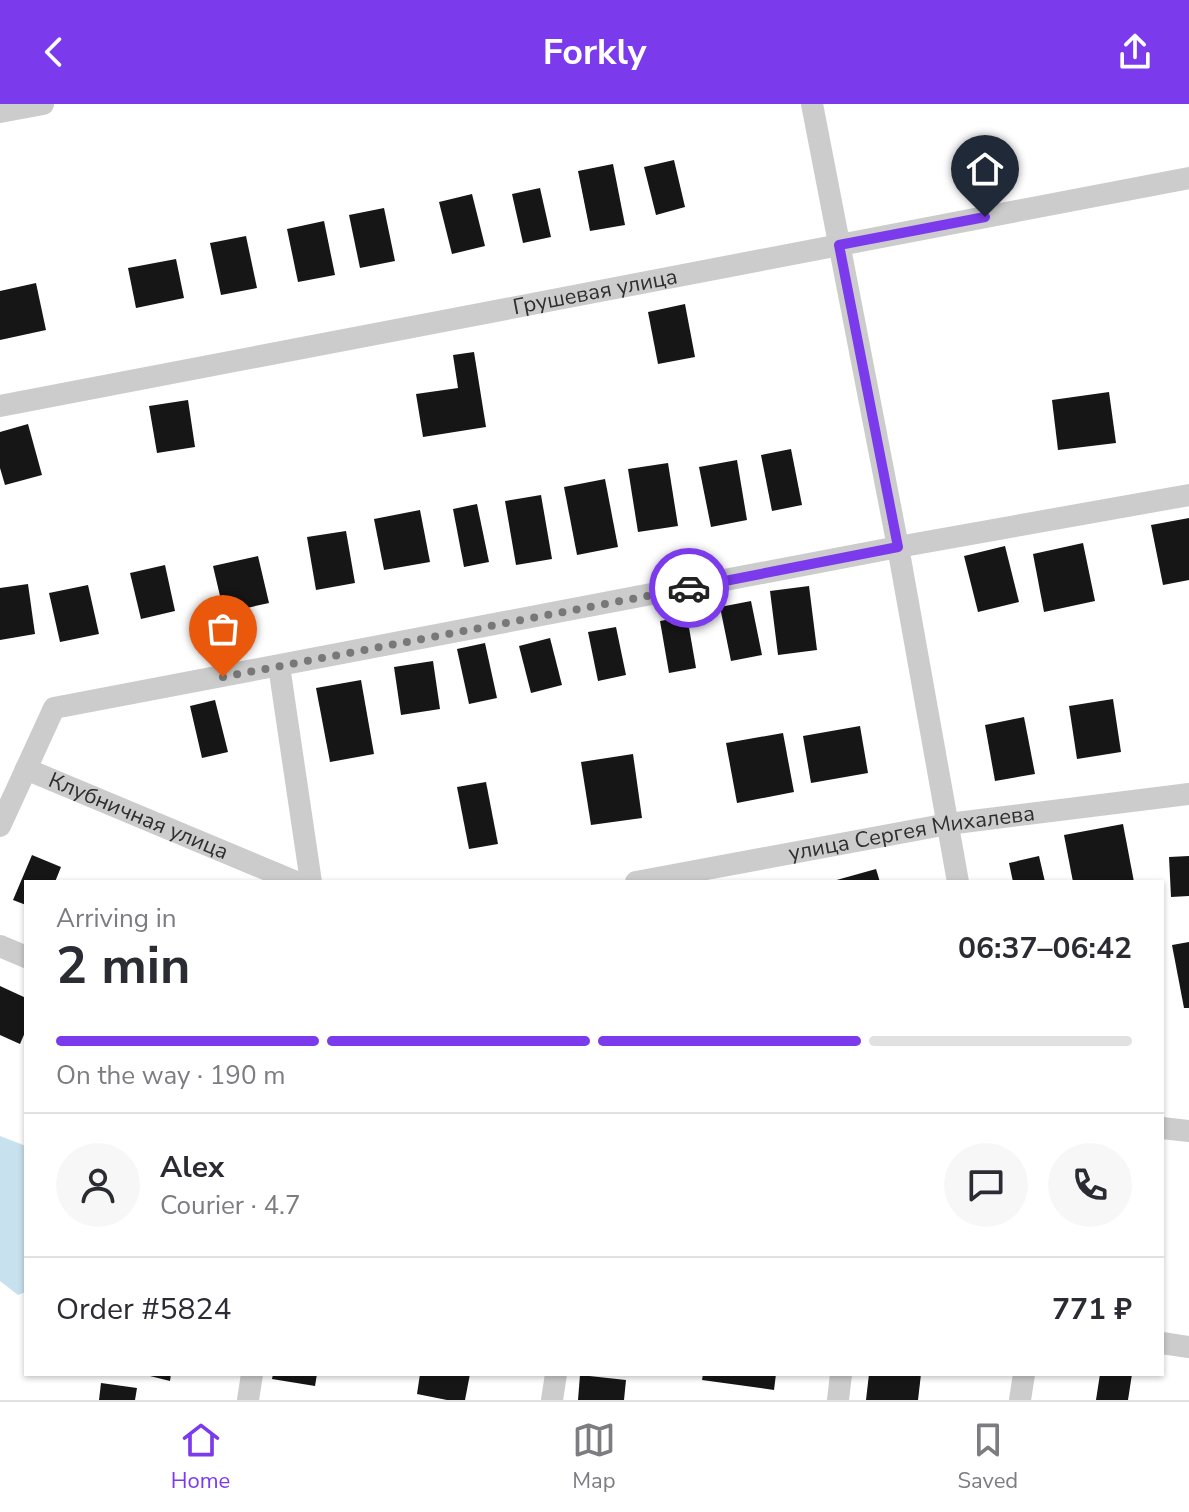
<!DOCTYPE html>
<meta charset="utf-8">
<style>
body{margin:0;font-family:"Nunito Sans",sans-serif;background:#f7f7f7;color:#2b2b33;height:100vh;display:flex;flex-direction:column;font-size:30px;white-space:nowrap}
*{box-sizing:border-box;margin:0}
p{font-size:26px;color:#7c7c81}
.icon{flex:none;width:44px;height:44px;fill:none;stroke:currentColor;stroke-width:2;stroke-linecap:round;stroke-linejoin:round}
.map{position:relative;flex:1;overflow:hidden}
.drawer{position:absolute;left:24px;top:776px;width:1140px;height:496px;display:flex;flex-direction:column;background:#fff;border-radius:0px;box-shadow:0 2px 6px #0004}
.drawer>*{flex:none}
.pin{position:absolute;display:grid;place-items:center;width:68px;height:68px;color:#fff;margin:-82px -34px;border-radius:50% 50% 50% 0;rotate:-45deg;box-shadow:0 0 8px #0007}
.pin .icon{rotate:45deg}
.courier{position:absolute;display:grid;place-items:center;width:80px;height:80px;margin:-40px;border:6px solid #7c3aed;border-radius:50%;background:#fff;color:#222;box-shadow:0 2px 10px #0007}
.headline em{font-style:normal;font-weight:700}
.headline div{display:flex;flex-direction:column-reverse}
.headline{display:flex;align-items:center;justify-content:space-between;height:136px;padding:0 32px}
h1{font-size:52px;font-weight:700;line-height:60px}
.bar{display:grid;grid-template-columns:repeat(4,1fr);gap:12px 8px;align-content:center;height:96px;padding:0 32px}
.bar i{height:10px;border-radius:6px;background:#e1e1e2}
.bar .on{background:#7c3aed}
.bar p{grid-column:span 4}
.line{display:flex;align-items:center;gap:20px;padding:0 32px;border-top:2px solid #e1e1e2}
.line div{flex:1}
.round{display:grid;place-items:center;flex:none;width:84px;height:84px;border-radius:42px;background:#f7f7f7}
header{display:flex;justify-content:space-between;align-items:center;height:104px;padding:0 32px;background:#7c3aed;color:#fff;font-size:36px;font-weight:700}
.dock{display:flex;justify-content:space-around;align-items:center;height:112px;border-top:2px solid #e1e1e2;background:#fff;font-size:22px;color:#7c7c81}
.dock a{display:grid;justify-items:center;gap:4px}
.dock .on{color:#7c3aed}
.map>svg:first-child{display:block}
.water{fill:#c8e1ee}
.building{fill:#161616}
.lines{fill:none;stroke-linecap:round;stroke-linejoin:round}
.street{stroke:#ccc;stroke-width:22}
.done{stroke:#787878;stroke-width:8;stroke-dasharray:0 14.4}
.route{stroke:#7c3aed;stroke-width:10}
.labels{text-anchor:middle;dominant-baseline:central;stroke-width:8;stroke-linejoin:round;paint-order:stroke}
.street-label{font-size:22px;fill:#2f2f2f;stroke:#fff}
</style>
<header><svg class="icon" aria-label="back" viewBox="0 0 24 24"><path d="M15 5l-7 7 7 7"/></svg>Forkly<svg class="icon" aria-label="share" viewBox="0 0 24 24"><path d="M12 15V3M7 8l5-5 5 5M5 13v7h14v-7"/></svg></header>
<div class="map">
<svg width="1189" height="1296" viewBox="0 0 1189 1296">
<rect width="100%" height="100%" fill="#fff"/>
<!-- water -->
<path class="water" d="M 0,1032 L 26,1042 L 26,1188 L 18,1191 L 0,1177 Z"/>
<!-- building -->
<g class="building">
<path d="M 674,56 L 685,103 L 656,111 L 644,63 Z"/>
<path d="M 613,60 L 625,121 L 590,127 L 578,67 Z"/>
<path d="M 540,84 L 551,133 L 523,139 L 512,90 Z"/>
<path d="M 472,90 L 485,142 L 452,150 L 439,98 Z"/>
<path d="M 384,104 L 395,157 L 360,164 L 349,111 Z"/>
<path d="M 324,117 L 335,171 L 298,178 L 287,125 Z"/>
<path d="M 246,132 L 257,184 L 221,191 L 210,139 Z"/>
<path d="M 176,155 L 184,194 L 136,204 L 128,164 Z"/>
<path d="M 36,179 L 46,226 L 0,236 L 0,187 Z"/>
<path d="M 685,200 L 695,253 L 658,260 L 648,208 Z"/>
<path d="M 474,248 L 486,323 L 423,333 L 416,290 L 458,284 L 453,251 Z"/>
<path d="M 1109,288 L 1116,339 L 1058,346 L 1052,296 Z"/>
<path d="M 188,296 L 195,343 L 157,349 L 149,302 Z"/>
<path d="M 28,320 L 42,371 L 5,381 L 0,364 L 0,328 Z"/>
<path d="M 791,345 L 802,401 L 772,407 L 761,351 Z"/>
<path d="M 737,356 L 747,416 L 711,423 L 699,363 Z"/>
<path d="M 668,359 L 678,422 L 638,428 L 628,365 Z"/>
<path d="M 605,375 L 618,443 L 577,451 L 564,383 Z"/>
<path d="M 541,391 L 552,455 L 516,461 L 505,397 Z"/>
<path d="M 477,400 L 489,458 L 464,463 L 453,405 Z"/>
<path d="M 420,406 L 430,458 L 384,466 L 374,415 Z"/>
<path d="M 1189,414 L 1189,476 L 1163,481 L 1151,421 Z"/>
<path d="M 346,427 L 355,479 L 316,486 L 307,433 Z"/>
<path d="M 1083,439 L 1095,497 L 1044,508 L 1033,450 Z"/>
<path d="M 1005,442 L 1019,498 L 978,508 L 964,452 Z"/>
<path d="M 258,452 L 269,499 L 224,509 L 213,462 Z"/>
<path d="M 165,461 L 175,507 L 141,515 L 130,469 Z"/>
<path d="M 28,480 L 35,530 L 0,536 L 0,484 Z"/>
<path d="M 88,481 L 99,530 L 60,538 L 49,489 Z"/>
<path d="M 809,482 L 817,546 L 778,551 L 770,487 Z"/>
<path d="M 751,497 L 762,551 L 731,557 L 720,503 Z"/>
<path d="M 687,512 L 696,564 L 669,569 L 660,517 Z"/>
<path d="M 616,523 L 626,571 L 598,577 L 588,528 Z"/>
<path d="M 550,534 L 562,581 L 531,589 L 519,542 Z"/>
<path d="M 485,539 L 497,594 L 469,600 L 457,545 Z"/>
<path d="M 433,557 L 440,605 L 401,611 L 394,563 Z"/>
<path d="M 361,576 L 374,650 L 330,658 L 316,584 Z"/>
<path d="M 1113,595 L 1121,648 L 1077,655 L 1069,602 Z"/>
<path d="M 215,596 L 228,648 L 202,654 L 190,602 Z"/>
<path d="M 1024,613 L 1035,670 L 995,677 L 985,621 Z"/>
<path d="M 860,622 L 868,669 L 811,679 L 803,632 Z"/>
<path d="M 783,629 L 794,688 L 737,699 L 726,639 Z"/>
<path d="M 633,650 L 642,714 L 591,721 L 581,658 Z"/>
<path d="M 486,678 L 498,740 L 469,745 L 457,683 Z"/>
<path d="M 1123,720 L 1134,778 L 1073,778 L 1064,731 Z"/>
<path d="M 32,751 L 61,763 L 55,778 L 26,778 L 26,801 L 13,796 Z"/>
<path d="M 1039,752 L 1045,778 L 1013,778 L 1009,759 Z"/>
<path d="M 1189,752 L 1189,792 L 1171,793 L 1169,753 Z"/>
<path d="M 876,765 L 880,778 L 833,778 L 833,777 Z"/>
<path d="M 1189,838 L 1189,904 L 1184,904 L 1172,841 Z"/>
<path d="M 0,882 L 26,894 L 26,926 L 20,940 L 0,931 Z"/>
<path d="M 142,1270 L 171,1270 L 170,1277 Z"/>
<path d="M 273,1270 L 317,1270 L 315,1282 L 272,1275 Z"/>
<path d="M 420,1270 L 470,1270 L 465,1296 L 447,1296 L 417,1290 Z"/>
<path d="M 703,1270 L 776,1270 L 774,1286 L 702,1276 Z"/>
<path d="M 869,1270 L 921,1270 L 918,1296 L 866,1296 Z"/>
<path d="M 1100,1270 L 1132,1270 L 1128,1296 L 1096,1296 Z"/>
<path d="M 580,1271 L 626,1276 L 624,1296 L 578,1296 Z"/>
<path d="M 101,1279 L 137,1284 L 135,1296 L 99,1296 Z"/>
</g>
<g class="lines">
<!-- street -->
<g class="street">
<path d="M 812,0 L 898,443 L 958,778"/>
<path d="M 0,8 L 43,0"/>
<path id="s1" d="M 0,302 L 1189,74"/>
<path d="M 279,562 L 311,778"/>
<path id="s2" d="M 26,665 L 296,778"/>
<path d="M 0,722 L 54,604 L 898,443 L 1189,391"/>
<path id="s3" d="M 636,778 L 948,720 L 1189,690"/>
<path d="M 0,842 L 26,853"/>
<path d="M 1162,1024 L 1189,1027"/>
<path d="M 1162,1239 L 1189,1243"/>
<path d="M 248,1296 L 252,1270"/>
<path d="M 552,1296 L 556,1270"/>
<path d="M 838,1296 L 841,1270"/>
<path d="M 1020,1296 L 1024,1270"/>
</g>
</g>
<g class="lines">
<!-- done -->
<path class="done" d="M 223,573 L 689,484"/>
<!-- route -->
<path class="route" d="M 689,484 L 898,443 L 839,141 L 985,113"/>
</g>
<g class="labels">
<!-- street labels -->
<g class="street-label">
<text stroke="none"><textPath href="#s1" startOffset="606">Грушевая улица</textPath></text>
<text stroke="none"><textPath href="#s2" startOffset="122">Клубничная улица</textPath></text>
<text stroke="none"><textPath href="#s3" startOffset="280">улица Сергея Михалева</textPath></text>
</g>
</g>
</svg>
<div class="pin" style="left:223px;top:573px;background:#ea580c"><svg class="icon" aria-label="bag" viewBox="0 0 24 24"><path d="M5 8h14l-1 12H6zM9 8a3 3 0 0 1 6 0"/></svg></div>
<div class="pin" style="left:985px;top:113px;background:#1f2937"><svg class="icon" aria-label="home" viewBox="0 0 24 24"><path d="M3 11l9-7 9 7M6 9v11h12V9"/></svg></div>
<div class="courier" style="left:689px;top:484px"><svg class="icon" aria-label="car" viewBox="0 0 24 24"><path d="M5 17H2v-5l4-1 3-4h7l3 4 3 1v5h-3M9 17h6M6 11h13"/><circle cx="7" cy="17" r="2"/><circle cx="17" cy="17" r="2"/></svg></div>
<section class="drawer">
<div class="headline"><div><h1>2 min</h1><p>Arriving in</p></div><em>06:37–06:42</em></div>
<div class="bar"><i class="on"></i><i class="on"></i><i class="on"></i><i></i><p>On the way · 190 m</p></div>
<div class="line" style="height:144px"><a class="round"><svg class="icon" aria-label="person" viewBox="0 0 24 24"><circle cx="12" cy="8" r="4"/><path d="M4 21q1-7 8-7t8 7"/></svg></a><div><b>Alex</b><p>Courier · 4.7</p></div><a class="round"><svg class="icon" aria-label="chat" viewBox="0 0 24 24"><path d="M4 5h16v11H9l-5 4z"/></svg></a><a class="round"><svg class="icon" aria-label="phone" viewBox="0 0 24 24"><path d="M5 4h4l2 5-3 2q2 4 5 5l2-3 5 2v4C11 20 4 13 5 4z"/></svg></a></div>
<div class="line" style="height:104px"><div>Order #5824</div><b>771 ₽</b></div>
</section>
</div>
<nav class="dock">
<a class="on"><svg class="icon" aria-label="home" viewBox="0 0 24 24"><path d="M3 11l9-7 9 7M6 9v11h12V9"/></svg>Home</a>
<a><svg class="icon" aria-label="map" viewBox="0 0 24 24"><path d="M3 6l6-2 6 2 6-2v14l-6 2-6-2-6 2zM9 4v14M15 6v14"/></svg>Map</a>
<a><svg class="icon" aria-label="saved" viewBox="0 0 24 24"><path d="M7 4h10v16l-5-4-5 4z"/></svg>Saved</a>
</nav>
